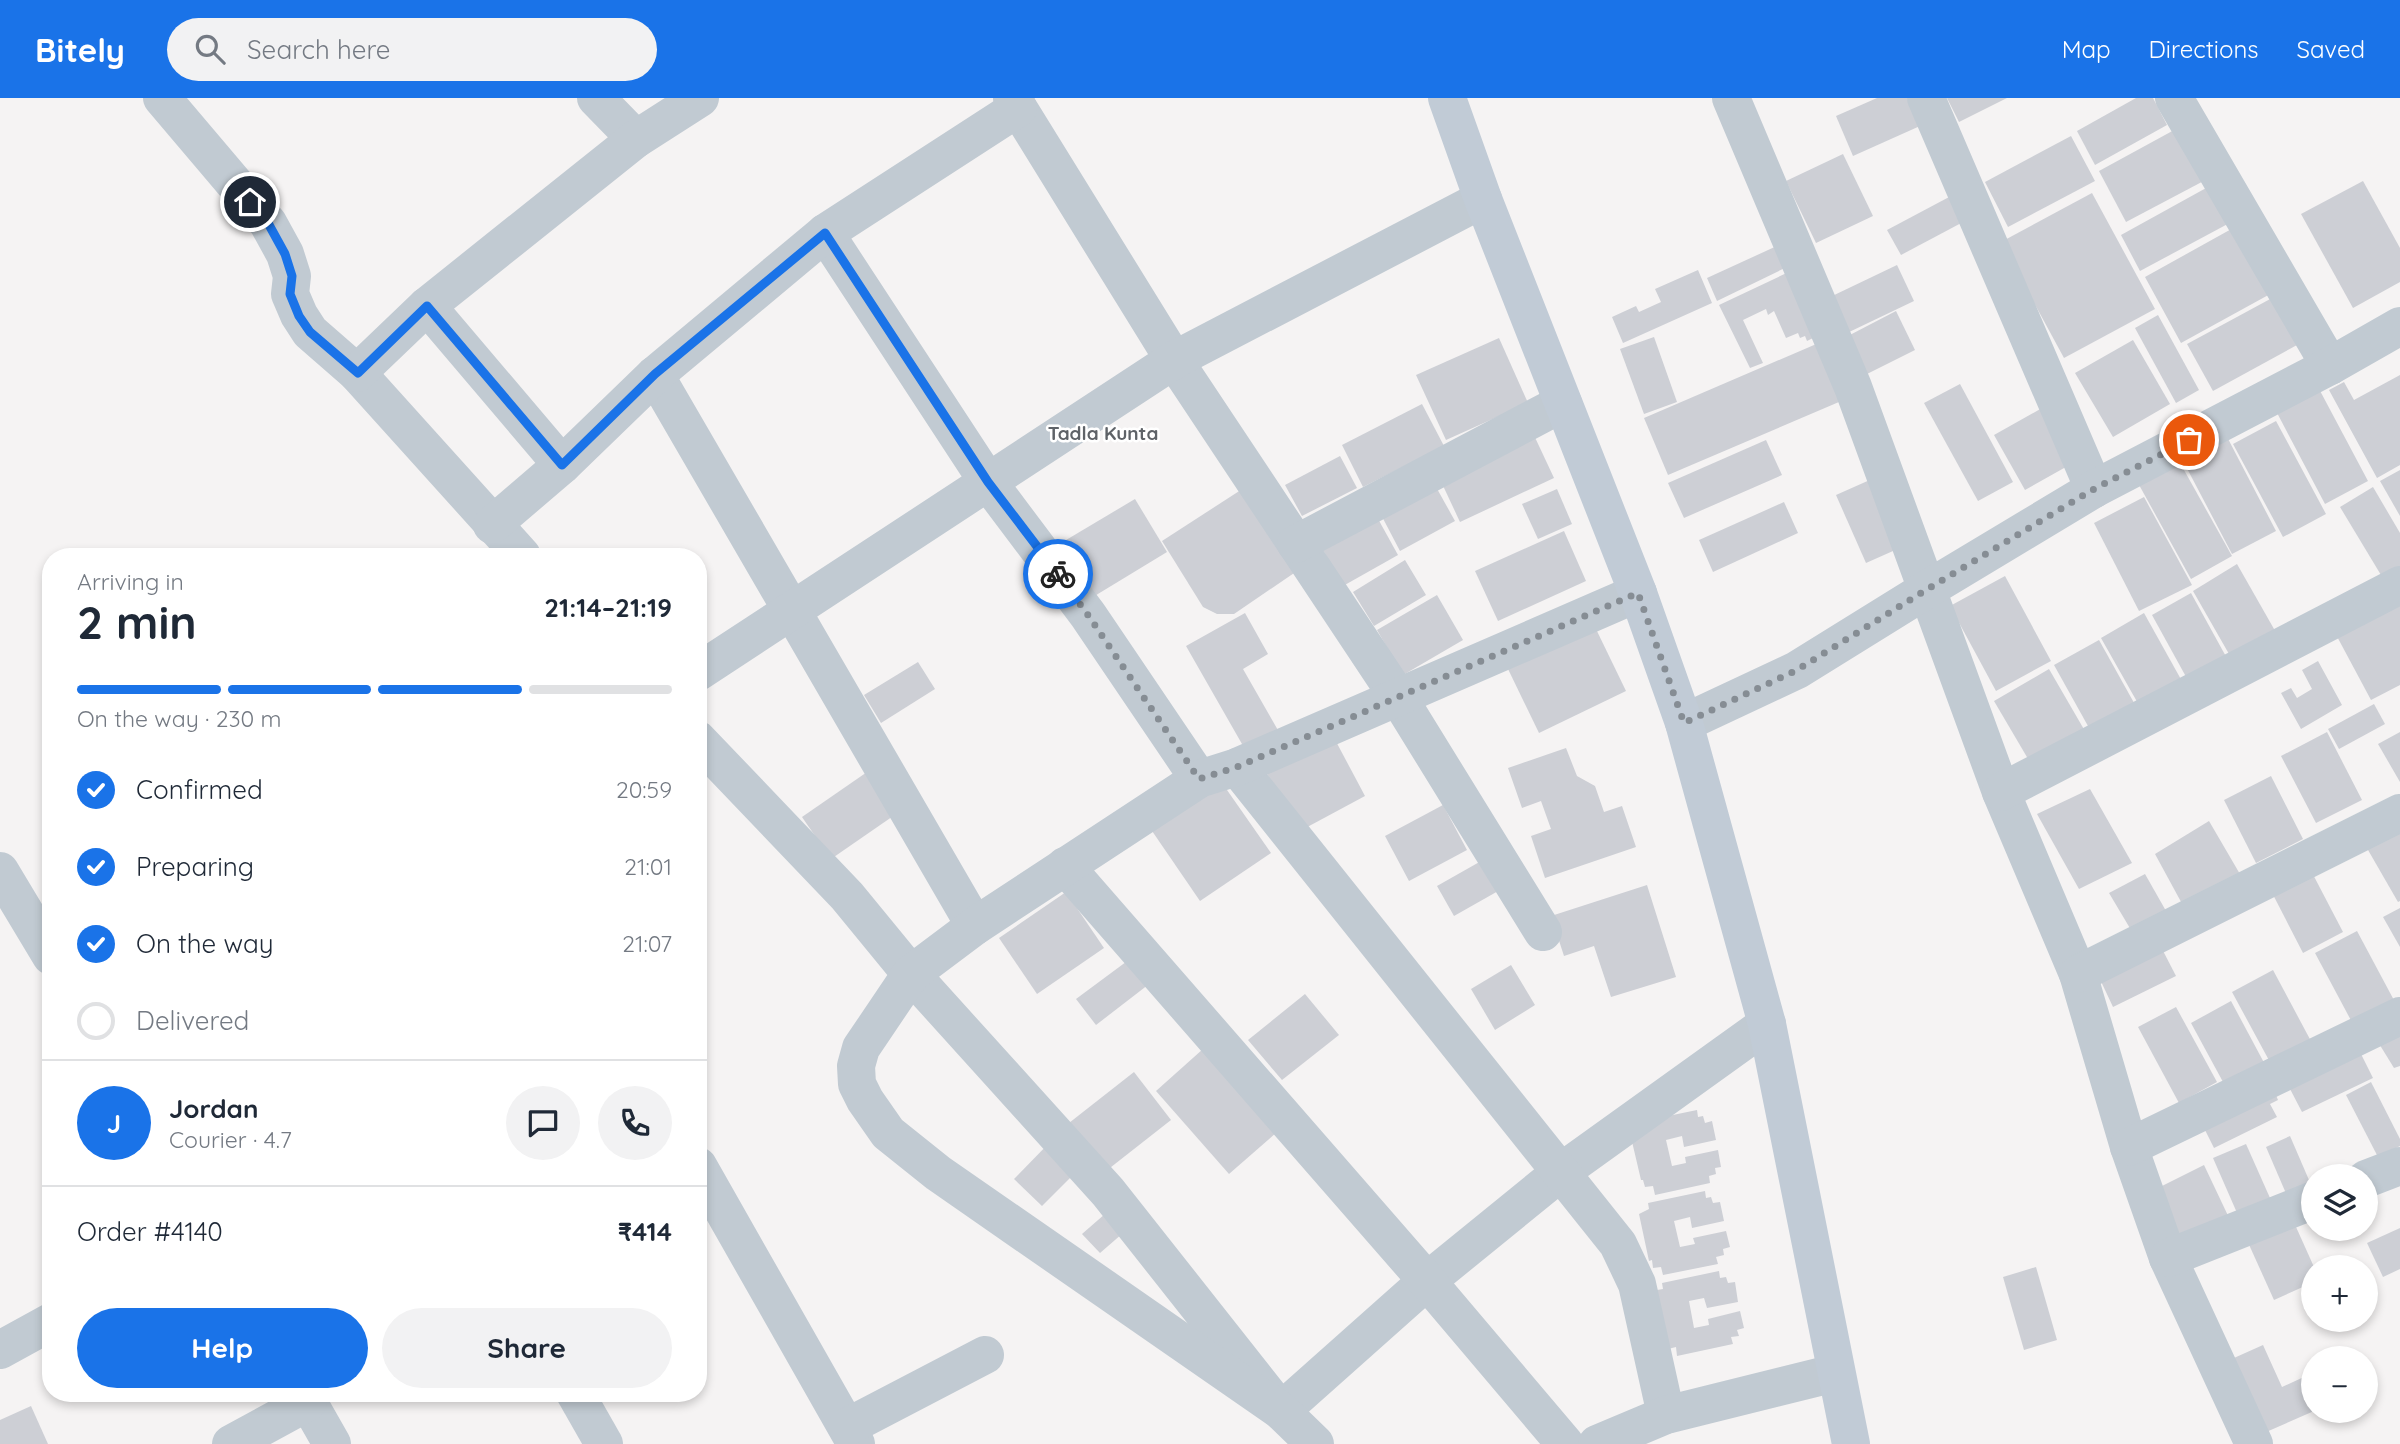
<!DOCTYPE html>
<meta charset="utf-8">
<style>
body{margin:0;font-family:Quicksand,sans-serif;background:#f2f2f3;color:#1f2937;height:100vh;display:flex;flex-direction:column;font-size:26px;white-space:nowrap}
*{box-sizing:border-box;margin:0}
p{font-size:23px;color:#747a83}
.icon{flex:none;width:38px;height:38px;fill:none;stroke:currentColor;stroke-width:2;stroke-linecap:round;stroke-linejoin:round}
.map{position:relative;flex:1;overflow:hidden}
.panel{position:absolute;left:42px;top:450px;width:665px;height:854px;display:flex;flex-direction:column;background:#fff;border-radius:28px;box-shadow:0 4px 10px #0003}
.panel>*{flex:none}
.fabs{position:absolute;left:2301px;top:1066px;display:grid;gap:14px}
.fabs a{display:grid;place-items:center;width:77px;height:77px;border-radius:50%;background:#fff;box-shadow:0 4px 10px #0003;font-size:35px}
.pin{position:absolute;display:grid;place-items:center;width:60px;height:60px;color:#fff;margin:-30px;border:4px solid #fff;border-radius:50%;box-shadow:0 2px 7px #0007}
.courier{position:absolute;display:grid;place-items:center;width:70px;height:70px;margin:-35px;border:5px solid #1a73e8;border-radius:50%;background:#fff;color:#222;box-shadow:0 2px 9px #0007}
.headline em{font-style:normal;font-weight:700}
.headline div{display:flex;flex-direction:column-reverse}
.headline{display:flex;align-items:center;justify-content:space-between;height:119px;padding:0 35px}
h1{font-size:46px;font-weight:700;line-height:52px}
.bar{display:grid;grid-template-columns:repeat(4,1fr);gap:10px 7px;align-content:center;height:84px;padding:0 35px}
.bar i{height:9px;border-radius:5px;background:#e0e1e3}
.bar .on{background:#1a73e8}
.bar p{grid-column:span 4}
.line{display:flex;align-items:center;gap:18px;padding:0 35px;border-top:2px solid #e0e1e3}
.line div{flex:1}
.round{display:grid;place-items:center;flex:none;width:74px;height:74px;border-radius:37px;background:#f2f2f3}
ol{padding:0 35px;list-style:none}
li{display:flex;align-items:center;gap:21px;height:77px}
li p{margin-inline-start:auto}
li .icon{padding:7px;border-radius:50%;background:#1a73e8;color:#fff;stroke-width:4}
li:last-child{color:#747a83}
li i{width:38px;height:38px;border:4px solid #e0e1e3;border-radius:50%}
.button{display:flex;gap:14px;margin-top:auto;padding:14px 35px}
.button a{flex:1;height:80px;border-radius:42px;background:#1a73e8;color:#fff;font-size:28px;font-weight:700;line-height:80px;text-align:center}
.button a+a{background:#f2f2f3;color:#1f2937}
header{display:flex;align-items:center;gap:42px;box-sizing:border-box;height:98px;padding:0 35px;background:#1a73e8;color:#fff}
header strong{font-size:33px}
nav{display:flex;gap:38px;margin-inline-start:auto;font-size:24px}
.search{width:490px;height:63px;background:#f2f2f3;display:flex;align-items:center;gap:18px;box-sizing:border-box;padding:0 24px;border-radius:38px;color:#747a83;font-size:26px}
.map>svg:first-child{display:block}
.building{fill:#cdcfd5}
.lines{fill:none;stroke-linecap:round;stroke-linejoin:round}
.street{stroke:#c1cad2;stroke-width:38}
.secondary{stroke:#c1cbd6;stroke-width:38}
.done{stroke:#868d94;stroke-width:7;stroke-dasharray:0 12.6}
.route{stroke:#1a73e8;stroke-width:9}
.labels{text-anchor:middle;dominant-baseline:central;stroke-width:5;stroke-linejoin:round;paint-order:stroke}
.neighbourhood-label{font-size:19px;font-weight:bold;fill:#5f6368;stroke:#fff}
</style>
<header>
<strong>Bitely</strong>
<div class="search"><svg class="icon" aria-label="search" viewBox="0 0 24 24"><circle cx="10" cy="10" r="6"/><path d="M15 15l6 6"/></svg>Search here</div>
<nav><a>Map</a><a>Directions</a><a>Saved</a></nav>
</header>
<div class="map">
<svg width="2400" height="1346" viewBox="0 0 2400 1346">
<rect width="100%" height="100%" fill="#f5f3f3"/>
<!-- building -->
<g class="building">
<path d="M 1877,0 L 1907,0 L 1920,28 L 1853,58 L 1836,18 Z"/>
<path d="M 1947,0 L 2007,0 L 1959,24 Z"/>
<path d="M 2136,0 L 2153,0 L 2167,27 L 2095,67 L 2077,33 Z"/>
<path d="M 2187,25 L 2215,77 L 2126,124 L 2099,73 Z"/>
<path d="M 2071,38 L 2095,83 L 2008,129 L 1985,84 Z"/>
<path d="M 1843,56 L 1873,118 L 1816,145 L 1786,83 Z"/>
<path d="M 2363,83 L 2400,150 L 2400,184 L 2353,210 L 2301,116 Z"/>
<path d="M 2217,84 L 2237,121 L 2140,173 L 2121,137 Z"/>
<path d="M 2092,95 L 2155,211 L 2064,260 L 2001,144 Z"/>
<path d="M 1951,98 L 1965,123 L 1901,157 L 1887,132 Z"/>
<path d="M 2235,129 L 2272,195 L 2181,245 L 2145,179 Z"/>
<path d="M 1779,147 L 1789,168 L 1717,203 L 1707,180 Z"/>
<path d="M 1897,167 L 1914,203 L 1845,236 L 1828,200 Z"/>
<path d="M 1698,172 L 1712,205 L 1623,245 L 1612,219 L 1636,208 L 1639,214 L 1661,204 L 1655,191 Z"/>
<path d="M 1793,172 L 1823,235 L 1807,243 L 1805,238 L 1800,240 L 1798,235 L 1786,240 L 1774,213 L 1768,217 L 1766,211 L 1743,222 L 1763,265 L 1750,270 L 1719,207 Z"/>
<path d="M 2272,200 L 2297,247 L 2213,293 L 2187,246 Z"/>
<path d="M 1896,213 L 1915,252 L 1865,277 L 1846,239 Z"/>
<path d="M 2158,217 L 2199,292 L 2176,305 L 2135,230 Z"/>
<path d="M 1654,239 L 1677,304 L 1644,316 L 1620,251 Z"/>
<path d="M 1499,240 L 1528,305 L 1446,342 L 1416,277 Z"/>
<path d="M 2133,242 L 2170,306 L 2113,339 L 2075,275 Z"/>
<path d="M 1821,244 L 1846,301 L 1668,377 L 1644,320 Z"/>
<path d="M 2400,277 L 2400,367 L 2377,380 L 2329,292 L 2344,284 L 2354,302 Z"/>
<path d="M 1960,286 L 2013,384 L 1978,403 L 1924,305 Z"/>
<path d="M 2318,289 L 2368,383 L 2325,406 L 2275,311 Z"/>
<path d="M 1422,306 L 1444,348 L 1363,389 L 1342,347 Z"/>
<path d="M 2042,310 L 2073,365 L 2025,392 L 1994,337 Z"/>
<path d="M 2276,323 L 2326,416 L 2283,439 L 2233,346 Z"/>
<path d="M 1532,333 L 1554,380 L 1460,424 L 1438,377 Z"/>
<path d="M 2225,335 L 2276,433 L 2232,456 L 2181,359 Z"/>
<path d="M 1766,342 L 1782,377 L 1684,420 L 1668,385 Z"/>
<path d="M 1340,358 L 1357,390 L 1302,418 L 1285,387 Z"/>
<path d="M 2179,363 L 2232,458 L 2191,481 L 2138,385 Z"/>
<path d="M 2400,372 L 2400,418 L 2380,383 Z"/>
<path d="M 1431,380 L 1455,423 L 1400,453 L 1377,409 Z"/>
<path d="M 1872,381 L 1902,449 L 1866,465 L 1836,397 Z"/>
<path d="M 1247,388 L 1300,471 L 1234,516 L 1217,516 L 1203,509 L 1162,443 Z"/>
<path d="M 2373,389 L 2400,435 L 2400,473 L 2384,482 L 2340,409 Z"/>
<path d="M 1557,391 L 1572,426 L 1538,441 L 1522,406 Z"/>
<path d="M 2144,399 L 2192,487 L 2139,513 L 2094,425 Z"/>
<path d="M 1135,401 L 1167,454 L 1088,502 L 1056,448 Z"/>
<path d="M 1784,404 L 1798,435 L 1713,474 L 1699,442 Z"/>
<path d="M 1372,410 L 1398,457 L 1343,488 L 1317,441 Z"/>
<path d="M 1564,433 L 1586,483 L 1498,523 L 1475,473 Z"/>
<path d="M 1405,462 L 1426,497 L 1374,528 L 1353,494 Z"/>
<path d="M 2237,466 L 2278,538 L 2233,563 L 2193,493 Z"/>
<path d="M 2005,478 L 2051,563 L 1996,593 L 1950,508 Z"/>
<path d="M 2191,495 L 2229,564 L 2190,586 L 2152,517 Z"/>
<path d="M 1437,497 L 1463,542 L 1403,577 L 1377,532 Z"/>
<path d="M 2400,500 L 2400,587 L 2371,602 L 2333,531 Z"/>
<path d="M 1245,515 L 1268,556 L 1243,571 L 1279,634 L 1246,653 L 1186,548 Z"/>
<path d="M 2144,515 L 2183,585 L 2140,609 L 2101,540 Z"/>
<path d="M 1595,529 L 1626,593 L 1539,635 L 1508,571 Z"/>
<path d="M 2099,542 L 2138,612 L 2093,637 L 2054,567 Z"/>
<path d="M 2318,563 L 2342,607 L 2301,631 L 2281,595 L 2291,590 L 2297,600 L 2312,591 L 2302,572 Z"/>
<path d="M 918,564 L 935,591 L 881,625 L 864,597 Z"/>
<path d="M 2049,571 L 2089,640 L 2034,671 L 1994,603 Z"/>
<path d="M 2374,606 L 2385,626 L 2339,651 L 2328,631 Z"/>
<path d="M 2327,634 L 2362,702 L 2316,725 L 2281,658 Z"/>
<path d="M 2400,634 L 2400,684 L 2378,646 Z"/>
<path d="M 1332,636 L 1365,698 L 1298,734 L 1265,672 Z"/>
<path d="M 1566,650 L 1577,678 L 1595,688 L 1604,714 L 1622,708 L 1636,749 L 1545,780 L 1531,738 L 1551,731 L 1541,703 L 1522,710 L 1508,670 Z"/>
<path d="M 870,672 L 899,714 L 831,761 L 802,719 Z"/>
<path d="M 2271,678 L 2303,741 L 2256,765 L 2224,702 Z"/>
<path d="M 1220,682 L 1271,755 L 1200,803 L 1150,730 Z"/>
<path d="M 2090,691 L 2132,765 L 2079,791 L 2037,716 Z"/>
<path d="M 1443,707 L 1467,752 L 1409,783 L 1385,738 Z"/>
<path d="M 2209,723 L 2244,783 L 2186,813 L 2155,756 Z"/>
<path d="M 2400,724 L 2400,803 L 2398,804 L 2364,745 Z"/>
<path d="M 1490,758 L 1507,788 L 1454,818 L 1437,788 Z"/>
<path d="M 2307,765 L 2343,834 L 2303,855 L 2268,787 Z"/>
<path d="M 2145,776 L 2170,820 L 2134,837 L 2109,795 Z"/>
<path d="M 1647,787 L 1676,879 L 1611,899 L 1594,848 L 1564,858 L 1551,818 Z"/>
<path d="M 1066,794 L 1104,850 L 1037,896 L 999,840 Z"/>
<path d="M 2400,810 L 2400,849 L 2383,819 Z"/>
<path d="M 2357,833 L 2396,906 L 2354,928 L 2315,855 Z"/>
<path d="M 2160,847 L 2176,878 L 2113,909 L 2098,877 Z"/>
<path d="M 1134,858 L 1153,883 L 1096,927 L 1076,901 Z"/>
<path d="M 1511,867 L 1535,907 L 1495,932 L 1471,891 Z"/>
<path d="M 2273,872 L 2312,945 L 2271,966 L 2232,894 Z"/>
<path d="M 1305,896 L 1339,937 L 1282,982 L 1248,942 Z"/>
<path d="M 2231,903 L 2269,974 L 2229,995 L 2191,925 Z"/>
<path d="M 2176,909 L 2217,984 L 2179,1005 L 2138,929 Z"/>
<path d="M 2400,932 L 2400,968 L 2394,970 L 2378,944 Z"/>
<path d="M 1203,951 L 1277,1034 L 1229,1076 L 1156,993 Z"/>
<path d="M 2360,954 L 2373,980 L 2302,1014 L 2289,989 Z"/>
<path d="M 1134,974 L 1171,1022 L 1106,1073 L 1069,1025 Z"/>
<path d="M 2371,984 L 2400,1041 L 2400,1048 L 2378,1059 L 2346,997 Z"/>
<path d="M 2275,995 L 2278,1002 L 2270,1006 L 2277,1019 L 2214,1050 L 2200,1022 Z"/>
<path d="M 1697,1012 L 1698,1019 L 1703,1018 L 1705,1025 L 1712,1023 L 1716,1042 L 1684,1049 L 1682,1038 L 1666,1042 L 1672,1068 L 1686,1065 L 1685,1059 L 1718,1052 L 1721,1069 L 1715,1070 L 1716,1076 L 1709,1078 L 1710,1085 L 1655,1097 L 1653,1088 L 1645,1089 L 1643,1082 L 1641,1082 L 1630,1035 L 1639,1024 Z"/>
<path d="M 2290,1038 L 2312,1089 L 2288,1100 L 2266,1049 Z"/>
<path d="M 1053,1041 L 1081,1069 L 1042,1108 L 1014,1081 Z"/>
<path d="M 2246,1046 L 2274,1109 L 2241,1124 L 2213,1060 Z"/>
<path d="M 2204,1067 L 2231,1124 L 2181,1148 L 2158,1090 Z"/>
<path d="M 1705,1093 L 1706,1100 L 1711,1099 L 1713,1105 L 1720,1104 L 1724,1123 L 1692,1130 L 1690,1119 L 1674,1123 L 1680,1149 L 1695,1146 L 1693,1140 L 1726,1133 L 1730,1149 L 1723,1151 L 1724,1157 L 1716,1159 L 1718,1166 L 1663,1177 L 1661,1169 L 1653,1170 L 1652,1162 L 1649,1163 L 1639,1116 L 1649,1111 L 1648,1105 Z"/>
<path d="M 1113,1109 L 1130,1129 L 1100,1155 L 1082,1136 Z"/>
<path d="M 2292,1120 L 2314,1169 L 2314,1184 L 2274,1202 L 2246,1140 Z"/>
<path d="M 2400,1130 L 2400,1171 L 2383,1179 L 2367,1145 Z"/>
<path d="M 2036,1169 L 2057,1242 L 2024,1252 L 2003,1179 Z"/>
<path d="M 1719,1173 L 1720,1180 L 1726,1179 L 1728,1185 L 1735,1184 L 1738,1204 L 1707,1210 L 1704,1200 L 1689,1203 L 1694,1230 L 1709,1227 L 1708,1221 L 1740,1213 L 1744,1230 L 1737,1232 L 1739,1238 L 1731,1239 L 1733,1246 L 1677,1258 L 1676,1249 L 1668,1251 L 1657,1192 L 1663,1191 L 1662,1185 Z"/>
<path d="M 2263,1247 L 2282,1289 L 2306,1278 L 2314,1295 L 2314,1313 L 2257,1338 L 2225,1264 Z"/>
<path d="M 31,1308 L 48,1346 L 0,1346 L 0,1322 Z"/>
</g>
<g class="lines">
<!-- street -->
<g class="street">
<path d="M 162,0 L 268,125 L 285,156 L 292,178 L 290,196 L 299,217 L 310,234 L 357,275 L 522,458"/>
<path d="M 596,0 L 636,41"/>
<path d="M 1012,0 L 1174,262 L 1398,599 L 1543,834"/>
<path d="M 1731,0 L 1853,289 L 2001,694 L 2078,876 L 2129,1049 L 2168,1160 L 2254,1346"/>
<path d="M 1926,0 L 2094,391"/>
<path d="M 2174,0 L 2330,268"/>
<path d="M 825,135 L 988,384 L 1088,517 L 1199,681"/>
<path d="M 427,208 L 562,367"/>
<path d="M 357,275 L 427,208 L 636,41 L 700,0"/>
<path d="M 655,277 L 975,828"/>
<path d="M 492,427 L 562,367 L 655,277 L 825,135 L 1018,10"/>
<path d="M 1296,446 L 1563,305"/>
<path d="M 698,574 L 1174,262 L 1483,101"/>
<path d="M 1684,625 L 1797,572 L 1926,492 L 2094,391 L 2330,268 L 2400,228"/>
<path d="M 698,642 L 847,798 L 911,876 L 1108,1094 L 1281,1313 L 1427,1183 L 1561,1074 L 1767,926"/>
<path d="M 1237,669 L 1618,1146 L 1637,1186 L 1666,1317"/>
<path d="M 2001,694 L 2400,487"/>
<path d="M 1065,768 L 1427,1183 L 1565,1346"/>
<path d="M 0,773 L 51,858"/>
<path d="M 2078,876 L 2400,715"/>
<path d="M 2129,1049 L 2400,918"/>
<path d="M 698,1068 L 856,1346"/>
<path d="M 2366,1081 L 2400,1068"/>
<path d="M 2168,1160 L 2314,1102"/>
<path d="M 0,1252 L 51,1224"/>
<path d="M 303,1295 L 332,1346"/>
<path d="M 575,1295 L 604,1346"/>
<path d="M 847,1329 L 985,1257"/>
<path d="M 231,1346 L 308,1304"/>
<path d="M 1315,1346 L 1281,1313 L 938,1075 L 888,1035 L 865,1002 L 857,986 L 856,968 L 861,950 L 911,876 L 975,828 L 1199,681 L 1237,669 L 1638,495"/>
<path d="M 1597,1346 L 1666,1317 L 1835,1275"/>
</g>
<!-- secondary -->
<path class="secondary" d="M 1447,0 L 1483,101 L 1638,495 L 1684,625 L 1767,926 L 1851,1346"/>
</g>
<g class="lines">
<!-- done -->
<path class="done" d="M 1058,476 L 1088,517 L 1199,681 L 1237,669 L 1638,495 L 1684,625 L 1797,572 L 1926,492 L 2094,391 L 2189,342"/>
<!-- route -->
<path class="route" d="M 250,104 L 268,125 L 285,156 L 292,178 L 290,196 L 299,218 L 310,234 L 358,275 L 427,208 L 562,367 L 655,276 L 825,135 L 988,384 L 1058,476"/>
</g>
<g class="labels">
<!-- neighbourhood labels -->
<g class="neighbourhood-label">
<text x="1103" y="335">Tadla Kunta</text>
</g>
</g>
</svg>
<div class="fabs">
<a><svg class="icon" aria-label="layers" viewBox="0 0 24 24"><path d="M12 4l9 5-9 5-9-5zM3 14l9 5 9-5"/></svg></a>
<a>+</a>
<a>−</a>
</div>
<div class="pin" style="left:2189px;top:342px;background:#ea580c"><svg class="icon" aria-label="bag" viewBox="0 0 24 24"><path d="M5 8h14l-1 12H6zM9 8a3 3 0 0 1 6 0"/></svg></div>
<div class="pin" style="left:250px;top:104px;background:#1f2937"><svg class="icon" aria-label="home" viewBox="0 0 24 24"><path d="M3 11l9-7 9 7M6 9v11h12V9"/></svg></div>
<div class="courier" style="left:1058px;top:476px"><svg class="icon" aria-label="bike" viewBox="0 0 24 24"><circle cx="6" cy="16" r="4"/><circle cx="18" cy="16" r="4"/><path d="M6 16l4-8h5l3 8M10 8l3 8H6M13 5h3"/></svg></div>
<section class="panel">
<div class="headline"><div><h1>2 min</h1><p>Arriving in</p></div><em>21:14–21:19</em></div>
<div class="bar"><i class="on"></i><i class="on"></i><i class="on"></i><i></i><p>On the way · 230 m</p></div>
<ol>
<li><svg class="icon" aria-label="check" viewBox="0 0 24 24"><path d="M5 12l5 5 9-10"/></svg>Confirmed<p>20:59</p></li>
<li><svg class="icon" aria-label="check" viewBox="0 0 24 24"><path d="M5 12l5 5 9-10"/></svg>Preparing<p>21:01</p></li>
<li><svg class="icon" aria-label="check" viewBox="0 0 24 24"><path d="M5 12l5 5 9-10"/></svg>On the way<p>21:07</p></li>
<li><i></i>Delivered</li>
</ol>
<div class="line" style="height:126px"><b class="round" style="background:#1a73e8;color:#fff">J</b><div><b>Jordan</b><p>Courier · 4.7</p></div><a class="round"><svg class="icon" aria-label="chat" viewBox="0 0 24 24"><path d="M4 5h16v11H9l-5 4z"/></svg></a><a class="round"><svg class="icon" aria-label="phone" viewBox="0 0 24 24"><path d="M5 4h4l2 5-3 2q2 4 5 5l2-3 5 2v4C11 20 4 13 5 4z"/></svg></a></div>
<div class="line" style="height:91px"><div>Order #4140</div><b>₹414</b></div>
<div class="button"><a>Help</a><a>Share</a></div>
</section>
</div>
